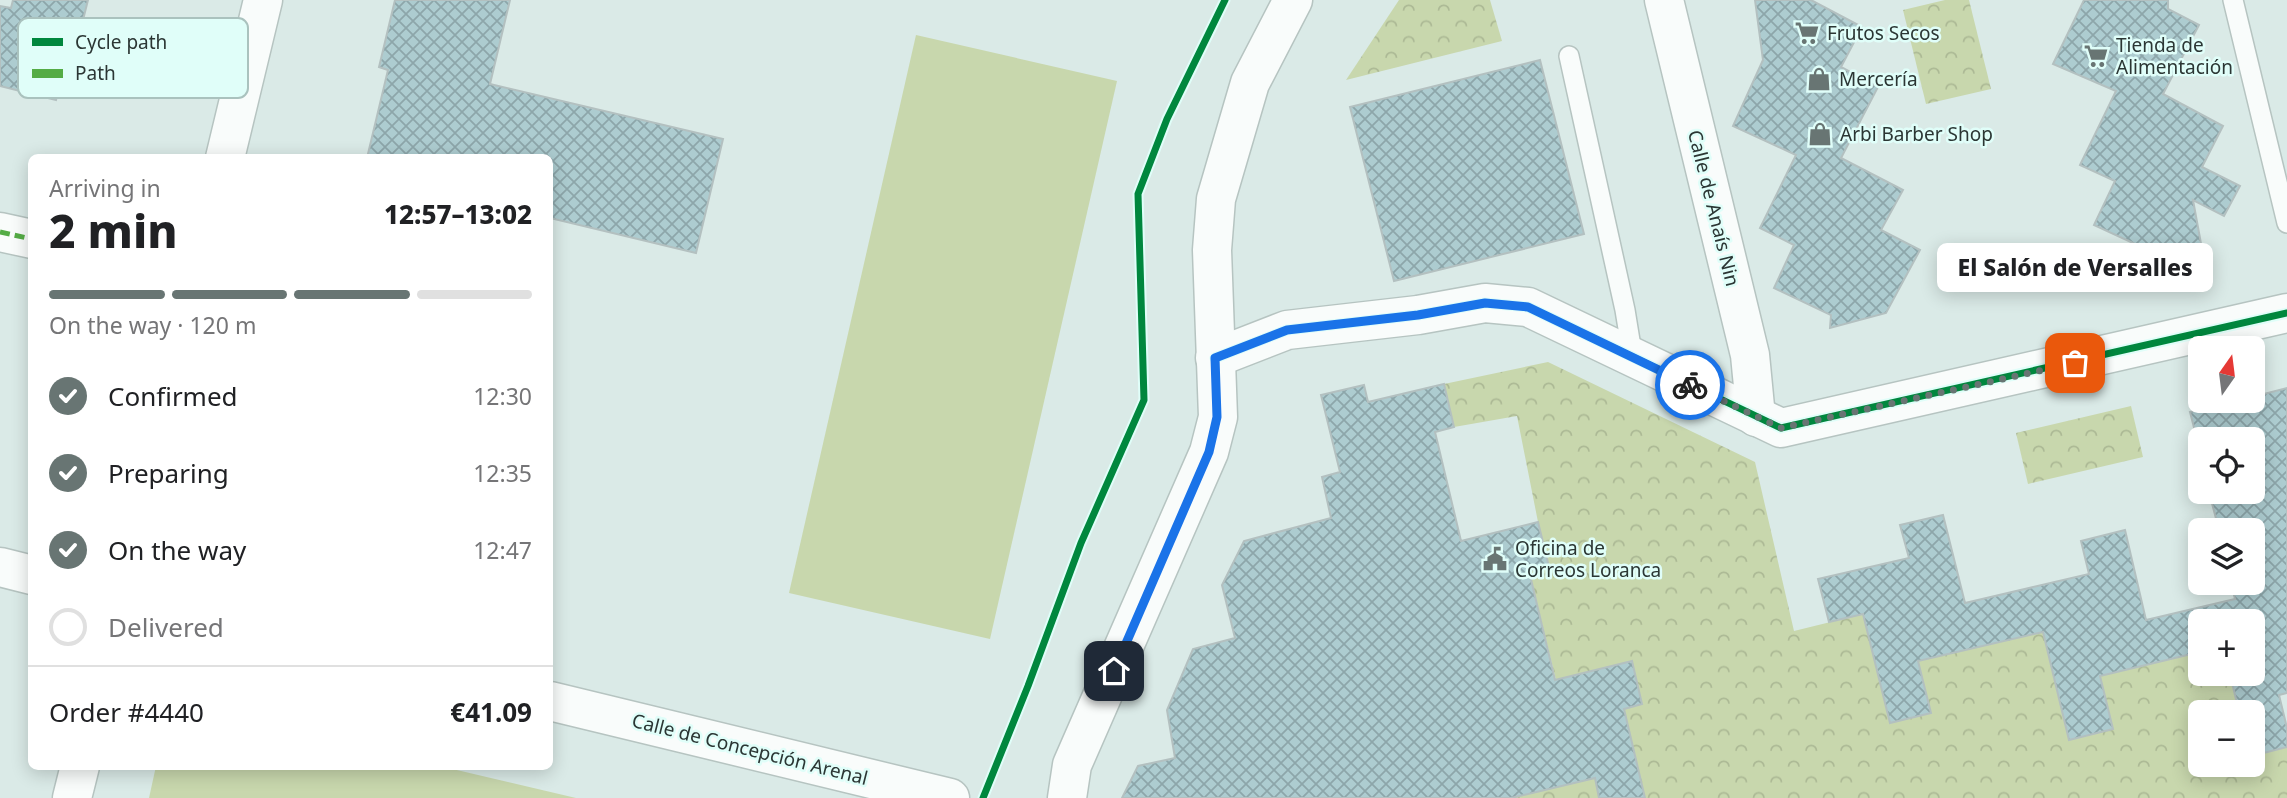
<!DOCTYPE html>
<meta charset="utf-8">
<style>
body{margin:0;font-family:"Noto Sans",sans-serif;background:#f2f2f2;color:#202124;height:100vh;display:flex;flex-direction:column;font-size:26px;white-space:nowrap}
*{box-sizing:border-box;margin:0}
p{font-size:23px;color:#757577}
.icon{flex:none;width:38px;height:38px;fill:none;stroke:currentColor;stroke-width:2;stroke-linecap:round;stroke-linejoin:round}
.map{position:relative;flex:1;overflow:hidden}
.details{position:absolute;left:28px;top:154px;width:525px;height:616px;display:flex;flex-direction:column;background:#fff;border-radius:10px;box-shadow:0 4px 18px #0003}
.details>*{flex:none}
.needle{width:46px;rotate:14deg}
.tools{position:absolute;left:2188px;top:336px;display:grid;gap:14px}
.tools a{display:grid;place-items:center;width:77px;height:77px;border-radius:10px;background:#fff;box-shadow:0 4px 18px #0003;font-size:35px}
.pin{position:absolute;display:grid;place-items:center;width:60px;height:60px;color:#fff;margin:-30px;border-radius:14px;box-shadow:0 4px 10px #0006}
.courier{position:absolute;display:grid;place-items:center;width:70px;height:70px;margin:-35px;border:5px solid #1a73e8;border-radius:50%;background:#fff;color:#222;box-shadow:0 2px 9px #0007}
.bubble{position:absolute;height:49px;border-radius:10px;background:#fff;box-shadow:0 4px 18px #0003;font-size:23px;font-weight:800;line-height:49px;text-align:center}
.head em{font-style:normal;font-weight:800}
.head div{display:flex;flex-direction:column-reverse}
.head{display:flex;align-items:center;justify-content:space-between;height:119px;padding:0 21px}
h1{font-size:46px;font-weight:800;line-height:52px}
.bar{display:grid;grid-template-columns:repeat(4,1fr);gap:10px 7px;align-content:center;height:84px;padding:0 21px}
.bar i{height:9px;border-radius:5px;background:#e0e0e0}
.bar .current{background:#687573}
.bar p{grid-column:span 4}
.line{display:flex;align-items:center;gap:18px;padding:0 21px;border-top:2px solid #e0e0e0}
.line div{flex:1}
ol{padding:0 21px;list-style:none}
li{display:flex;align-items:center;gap:21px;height:77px}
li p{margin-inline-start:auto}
li .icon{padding:7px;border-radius:50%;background:#687573;color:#fff;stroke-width:4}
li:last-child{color:#757577}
li i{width:38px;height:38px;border:4px solid #e0e0e0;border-radius:50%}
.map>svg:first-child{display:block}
.forest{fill:url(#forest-crowns)}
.pitch{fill:#c8d7ad}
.building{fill:url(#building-cross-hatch);stroke:#b3c0c0;stroke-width:2}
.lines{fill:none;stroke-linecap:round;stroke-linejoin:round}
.service-casing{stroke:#b6c4c1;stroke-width:22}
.minor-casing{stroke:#b6c4c1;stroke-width:41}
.tertiary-casing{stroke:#b6c4c1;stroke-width:41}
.service{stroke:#f9fcfb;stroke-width:19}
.minor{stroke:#f9fcfb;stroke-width:38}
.tertiary{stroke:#f9fcfb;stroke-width:38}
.quiet{stroke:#54ac45;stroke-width:5;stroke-dasharray:10 5;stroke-linecap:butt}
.cycleway-casing{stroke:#e0fef9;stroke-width:11}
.cycleway{stroke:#00873e;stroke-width:7}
.done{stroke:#687573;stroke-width:7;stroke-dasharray:0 12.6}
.route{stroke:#1a73e8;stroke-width:9}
.labels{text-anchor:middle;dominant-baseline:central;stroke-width:5;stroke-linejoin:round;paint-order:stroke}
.poi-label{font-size:19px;fill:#2b3634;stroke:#e0fef9;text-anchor:start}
.street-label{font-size:19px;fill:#2b3634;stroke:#e0fef9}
.key{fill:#e0fef9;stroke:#aac2be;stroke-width:2}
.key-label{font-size:19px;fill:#2b3634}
</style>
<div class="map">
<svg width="2287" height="798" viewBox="0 0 2287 798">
<defs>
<pattern id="forest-crowns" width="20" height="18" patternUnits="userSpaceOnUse" patternTransform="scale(1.75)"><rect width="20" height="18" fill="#c8d7ad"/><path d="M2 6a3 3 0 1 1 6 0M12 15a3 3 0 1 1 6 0" fill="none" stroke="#acb995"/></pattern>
<pattern id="building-cross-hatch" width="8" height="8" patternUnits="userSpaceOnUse" patternTransform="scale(1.75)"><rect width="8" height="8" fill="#adccd0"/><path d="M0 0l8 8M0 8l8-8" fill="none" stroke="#8da6aa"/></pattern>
</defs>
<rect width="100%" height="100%" fill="#daeae7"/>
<!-- forest -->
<g class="forest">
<path d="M 1399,0 L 1490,0 L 1502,41 L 1346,80 Z"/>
<path d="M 1945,0 L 1969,0 L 1991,89 L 1926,104 L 1903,10 Z"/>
<path d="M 1548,362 L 1755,462 L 1794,631 L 1863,614 L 1890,723 L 1931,713 L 1918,661 L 2043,631 L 2100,676 L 2200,652 L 2200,674 L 2230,674 L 2239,712 L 2200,712 L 2200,765 L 2252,765 L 2252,756 L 2287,747 L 2287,798 L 1645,798 L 1624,709 L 1642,704 L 1632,661 L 1556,680 L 1529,571 L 1549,567 L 1538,522 L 1517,416 L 1454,427 L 1444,384 Z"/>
<path d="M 2131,406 L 2143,457 L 2028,484 L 2016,433 Z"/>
<path d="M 1595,778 L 1599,798 L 1510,798 Z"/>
</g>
<!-- pitch -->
<g class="pitch">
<path d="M 916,35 L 1117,81 L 990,639 L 789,593 Z"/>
<path d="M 156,766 L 444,767 L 576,798 L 149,798 Z"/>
</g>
<!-- building -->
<g class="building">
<path d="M 13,0 L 88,0 L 73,60 L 67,58 L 56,100 L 0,86 L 0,6 L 11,8 Z"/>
<path d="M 395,0 L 510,0 L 490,84 L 723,139 L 696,253 L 550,218 L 550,158 L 367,158 L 388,70 L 379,67 Z"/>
<path d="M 1755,0 L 1811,0 L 1862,27 L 1841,67 L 1878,87 L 1841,158 L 1903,190 L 1881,230 L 1920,250 L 1886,313 L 1830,328 L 1831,315 L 1774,288 L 1794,245 L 1760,228 L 1796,155 L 1733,126 L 1763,60 Z"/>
<path d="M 2084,0 L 2168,0 L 2168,9 L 2199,25 L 2163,94 L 2223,126 L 2202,167 L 2240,186 L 2224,216 L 2193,200 L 2202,249 L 2161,256 L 2094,225 L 2115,181 L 2080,165 L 2116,91 L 2053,64 Z"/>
<path d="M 1540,60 L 1584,234 L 1394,281 L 1350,107 Z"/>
<path d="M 1444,384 L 1454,427 L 1435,432 L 1461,541 L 1538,522 L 1549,567 L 1529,571 L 1555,680 L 1632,661 L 1642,704 L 1624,709 L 1645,798 L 1599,798 L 1595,778 L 1511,798 L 1122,798 L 1138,766 L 1175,758 L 1167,710 L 1193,649 L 1235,638 L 1222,585 L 1244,541 L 1331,518 L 1322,477 L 1340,472 L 1321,395 L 1364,385 L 1368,402 Z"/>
<path d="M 2287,388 L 2287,693 L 2279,695 L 2287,728 L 2287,747 L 2252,756 L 2252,712 L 2239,712 L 2230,674 L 2252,674 L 2252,621 L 2200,621 L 2200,652 L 2100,676 L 2113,729 L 2069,740 L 2043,632 L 1918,661 L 1931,713 L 1890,723 L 1863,614 L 1829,622 L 1818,579 L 1909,558 L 1900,525 L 1943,515 L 1965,603 L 2089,574 L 2081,541 L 2125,530 L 2146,620 L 2235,599 L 2231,583 L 2252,583 L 2252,530 L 2219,530 L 2209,492 L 2252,492 L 2252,439 L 2200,439 L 2200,451 L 2190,412 L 2236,401 L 2252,401 L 2252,397 Z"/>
</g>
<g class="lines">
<!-- service casing -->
<g class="service-casing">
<g id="service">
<path d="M 2233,0 L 2287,223"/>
<path d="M 1569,56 L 1625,310 L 1633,359"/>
</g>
</g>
<!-- minor casing -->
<g class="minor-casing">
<g id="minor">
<path d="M 1664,0 L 1750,355 L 1756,417"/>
<path d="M 225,158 L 263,0"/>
<path d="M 0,232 L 32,239"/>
<path d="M 1215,358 L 1287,330 L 1418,315 L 1485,303 L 1528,307 L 1781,428 L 2287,313"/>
<path d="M 0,567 L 32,575"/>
<path d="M 550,701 L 950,798"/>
<path d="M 72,798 L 80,766"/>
</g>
</g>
<!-- tertiary casing -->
<g class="tertiary-casing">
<path id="tertiary" d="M 1067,798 L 1072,765 L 1209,452 L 1218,417 L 1212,250 L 1216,199 L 1250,83 L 1293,0"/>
</g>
<!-- service -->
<use href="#service" class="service"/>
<!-- minor -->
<use href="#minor" class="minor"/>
<!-- tertiary -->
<use href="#tertiary" class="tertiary"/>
<!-- quiet -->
<path class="quiet" d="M 0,232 L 32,239"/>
<!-- cycleway casing -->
<g class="cycleway-casing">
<g id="cycleway">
<path d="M 1215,358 L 1287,330 L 1418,315 L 1485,303 L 1528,307 L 1781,428 L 2287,313"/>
<path d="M 983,798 L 1028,686 L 1081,543 L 1144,400 L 1138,194 L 1167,119 L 1225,0"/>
</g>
</g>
<!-- cycleway -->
<use href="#cycleway" class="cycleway"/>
</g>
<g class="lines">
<!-- done -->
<path class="done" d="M 1690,385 L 1781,428 L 2075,363"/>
<!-- route -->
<path class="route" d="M 1114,671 L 1209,452 L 1217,417 L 1215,358 L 1287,330 L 1418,315 L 1485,303 L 1528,307 L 1690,385"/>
</g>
<!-- icons -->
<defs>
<g id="supermarket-bare" transform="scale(1.89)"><path d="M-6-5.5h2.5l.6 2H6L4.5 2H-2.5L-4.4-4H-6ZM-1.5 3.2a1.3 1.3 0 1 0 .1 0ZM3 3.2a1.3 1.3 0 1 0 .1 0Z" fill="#687573" stroke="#e0fef9" stroke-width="2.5" paint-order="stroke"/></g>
<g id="shop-bare" transform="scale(1.89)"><path d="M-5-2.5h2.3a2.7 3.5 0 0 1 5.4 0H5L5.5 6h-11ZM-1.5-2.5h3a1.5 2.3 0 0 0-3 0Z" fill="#687573" stroke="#e0fef9" stroke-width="2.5" paint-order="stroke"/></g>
<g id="civic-bare" transform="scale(1.89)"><path d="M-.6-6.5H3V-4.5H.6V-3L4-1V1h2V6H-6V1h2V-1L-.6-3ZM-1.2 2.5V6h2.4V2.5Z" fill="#687573" stroke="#e0fef9" stroke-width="2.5" paint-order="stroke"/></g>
</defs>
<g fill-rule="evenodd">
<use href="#supermarket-bare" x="1807" y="33"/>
<use href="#supermarket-bare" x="2096" y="56"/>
<use href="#shop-bare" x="1819" y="79"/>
<use href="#shop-bare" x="1820" y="134"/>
<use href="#civic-bare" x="1495" y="559"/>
</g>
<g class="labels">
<!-- poi labels -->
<g class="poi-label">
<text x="1827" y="33">Frutos Secos</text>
<text x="2116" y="45">Tienda de<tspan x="2116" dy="22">Alimentación</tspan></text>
<text x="1839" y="79">Mercería</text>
<text x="1840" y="134">Arbi Barber Shop</text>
<text x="1515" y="548">Oficina de<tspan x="1515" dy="22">Correos Loranca</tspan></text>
</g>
<!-- street labels -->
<g class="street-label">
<text transform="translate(1714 208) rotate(76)">Calle de Anaís Nin</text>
<text transform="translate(750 749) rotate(14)">Calle de Concepción Arenal</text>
</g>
</g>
<!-- legend -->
<rect x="18" y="18" width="230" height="80" rx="10" class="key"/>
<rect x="32" y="38" width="31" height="8" fill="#00873e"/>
<rect x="32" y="69" width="31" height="9" fill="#54ac45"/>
<g class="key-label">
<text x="75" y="49">Cycle path</text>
<text x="75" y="80">Path</text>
</g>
</svg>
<div class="tools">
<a><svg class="needle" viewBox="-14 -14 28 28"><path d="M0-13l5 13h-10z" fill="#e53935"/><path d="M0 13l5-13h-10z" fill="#757577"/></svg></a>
<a><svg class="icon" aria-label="locate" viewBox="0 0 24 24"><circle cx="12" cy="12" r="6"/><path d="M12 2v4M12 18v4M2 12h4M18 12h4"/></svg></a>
<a><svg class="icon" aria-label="layers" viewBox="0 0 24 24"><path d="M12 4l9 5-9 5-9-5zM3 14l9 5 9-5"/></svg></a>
<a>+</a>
<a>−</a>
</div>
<div class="pin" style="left:2075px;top:363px;background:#ea580c"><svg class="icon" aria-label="bag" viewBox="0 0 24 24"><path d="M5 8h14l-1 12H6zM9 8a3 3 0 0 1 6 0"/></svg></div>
<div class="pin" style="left:1114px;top:671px;background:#1f2937"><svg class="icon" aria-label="home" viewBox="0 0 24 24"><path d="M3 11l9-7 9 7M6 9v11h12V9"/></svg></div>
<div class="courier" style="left:1690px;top:385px"><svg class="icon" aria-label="bike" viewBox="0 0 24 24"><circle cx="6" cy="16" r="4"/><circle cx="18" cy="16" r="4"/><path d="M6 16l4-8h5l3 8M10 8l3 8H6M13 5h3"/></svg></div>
<div class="bubble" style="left:1937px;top:243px;width:276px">El Salón de Versalles</div>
<section class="details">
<div class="head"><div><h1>2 min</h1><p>Arriving in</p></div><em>12:57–13:02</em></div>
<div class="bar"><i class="current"></i><i class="current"></i><i class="current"></i><i></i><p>On the way · 120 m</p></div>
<ol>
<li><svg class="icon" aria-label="check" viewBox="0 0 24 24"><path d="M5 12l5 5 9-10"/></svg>Confirmed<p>12:30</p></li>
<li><svg class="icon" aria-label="check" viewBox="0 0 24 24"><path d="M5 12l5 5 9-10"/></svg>Preparing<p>12:35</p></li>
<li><svg class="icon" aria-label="check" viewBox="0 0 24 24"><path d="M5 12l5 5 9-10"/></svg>On the way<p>12:47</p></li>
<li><i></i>Delivered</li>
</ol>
<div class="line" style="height:91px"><div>Order #4440</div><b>€41.09</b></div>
</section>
</div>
